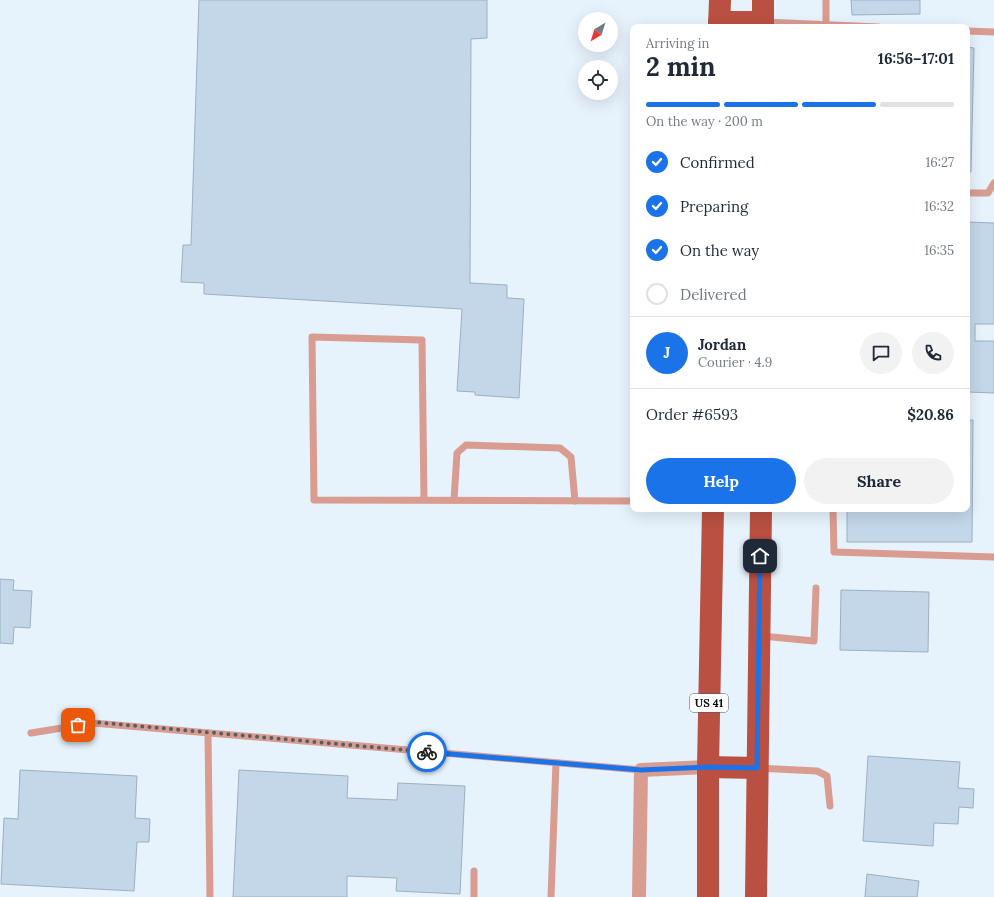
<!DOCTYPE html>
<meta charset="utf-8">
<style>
body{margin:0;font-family:Lora,serif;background:#f2f2f3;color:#1f2937;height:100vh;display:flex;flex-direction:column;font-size:15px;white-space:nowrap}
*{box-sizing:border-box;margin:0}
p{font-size:13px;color:#747a83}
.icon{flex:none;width:22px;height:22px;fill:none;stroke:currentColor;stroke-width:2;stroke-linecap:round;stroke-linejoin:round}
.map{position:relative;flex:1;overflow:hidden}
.sheet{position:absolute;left:630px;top:24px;width:340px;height:488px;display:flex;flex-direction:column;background:#fff;border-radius:8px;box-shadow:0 4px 16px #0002}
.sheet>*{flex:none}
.needle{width:26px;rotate:218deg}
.tools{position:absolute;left:578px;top:12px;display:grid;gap:8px}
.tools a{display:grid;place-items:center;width:40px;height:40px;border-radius:50%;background:#fff;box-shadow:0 4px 16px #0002;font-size:20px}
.pin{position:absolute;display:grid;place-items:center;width:34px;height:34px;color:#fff;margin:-17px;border-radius:8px;box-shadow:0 2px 6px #0006}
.courier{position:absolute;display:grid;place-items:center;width:40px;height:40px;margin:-20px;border:3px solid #1a73e8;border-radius:50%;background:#fff;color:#222;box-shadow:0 1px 5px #0007}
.summary em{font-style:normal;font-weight:700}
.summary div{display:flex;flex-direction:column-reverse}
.summary{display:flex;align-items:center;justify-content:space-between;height:68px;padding:0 16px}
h1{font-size:26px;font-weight:700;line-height:30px}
.bar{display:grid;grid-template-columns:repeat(4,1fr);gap:6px 4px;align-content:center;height:48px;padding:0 16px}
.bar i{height:5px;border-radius:3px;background:#e0e1e3}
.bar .active{background:#1a73e8}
.bar p{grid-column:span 4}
.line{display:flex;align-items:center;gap:10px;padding:0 16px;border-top:1px solid #e0e1e3}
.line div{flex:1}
.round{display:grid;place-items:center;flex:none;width:42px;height:42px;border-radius:21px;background:#f2f2f3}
ol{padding:0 16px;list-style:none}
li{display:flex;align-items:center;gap:12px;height:44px}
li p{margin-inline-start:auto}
li .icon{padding:4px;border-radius:50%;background:#1a73e8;color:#fff;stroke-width:4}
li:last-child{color:#747a83}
li i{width:22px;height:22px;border:2px solid #e0e1e3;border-radius:50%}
.cta{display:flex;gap:8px;margin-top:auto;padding:8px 16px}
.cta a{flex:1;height:46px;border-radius:24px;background:#1a73e8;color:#fff;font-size:16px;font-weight:700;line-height:46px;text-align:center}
.cta a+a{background:#f2f2f3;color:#1f2937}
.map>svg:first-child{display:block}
.building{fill:#c3d7e8;stroke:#9cb0c0}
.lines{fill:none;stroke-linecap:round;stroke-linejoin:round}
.service{stroke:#d89c91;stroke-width:7}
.minor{stroke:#d89c91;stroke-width:14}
.primary{stroke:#b95041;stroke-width:22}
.done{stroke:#565e65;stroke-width:4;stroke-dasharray:0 7.2}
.route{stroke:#1a73e8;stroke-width:5}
.labels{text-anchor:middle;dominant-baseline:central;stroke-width:3.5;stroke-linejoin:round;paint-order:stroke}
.shield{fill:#fdfdfd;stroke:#52565a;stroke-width:1}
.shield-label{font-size:11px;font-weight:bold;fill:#080e14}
</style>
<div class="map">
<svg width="994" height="897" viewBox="0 0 994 897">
<rect width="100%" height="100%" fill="#e6f2fc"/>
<!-- building -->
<g class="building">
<path d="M 199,0 L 487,0 L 487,38 L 471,39 L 470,283 L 507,285 L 507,298 L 524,299 L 519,398 L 475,395 L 475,392 L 457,391 L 462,309 L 204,294 L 204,283 L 181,282 L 183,245 L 191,245 Z"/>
<path d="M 851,0 L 920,0 L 920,14 L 852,15 Z"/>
<path d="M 967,47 L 974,48 L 971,172 L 967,172 Z"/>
<path d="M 967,222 L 994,223 L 994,324 L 975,324 L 975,341 L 994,341 L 994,393 L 968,392 L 969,420 L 973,420 L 972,542 L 847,542 L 847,509 L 967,509 Z"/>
<path d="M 0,579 L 14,580 L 13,590 L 32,591 L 30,628 L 14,627 L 13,644 L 0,643 Z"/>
<path d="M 841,590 L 929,592 L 928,652 L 840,650 Z"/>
<path d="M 868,756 L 960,762 L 958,788 L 974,789 L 973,808 L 959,807 L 958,824 L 934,823 L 933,846 L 863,841 Z"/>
<path d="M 20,770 L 137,776 L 135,818 L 150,819 L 149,842 L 137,842 L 134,891 L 1,884 L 4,818 L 18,819 Z"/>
<path d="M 239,770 L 348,776 L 347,798 L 397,800 L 398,783 L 465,786 L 460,894 L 396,891 L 397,878 L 347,876 L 347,897 L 233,897 Z"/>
<path d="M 867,874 L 919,881 L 917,897 L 865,897 Z"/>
</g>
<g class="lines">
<!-- service -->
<g class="service">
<path d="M 826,0 L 826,25"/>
<path d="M 765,22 L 878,27"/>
<path d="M 967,31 L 994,32"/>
<path d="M 967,193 L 988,193 L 994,183"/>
<path d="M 424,500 L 422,340 L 312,337 L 314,500 L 633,501"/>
<path d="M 454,500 L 457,453 L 466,445 L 560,448 L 571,457 L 575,501"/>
<path d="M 833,509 L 834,552 L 994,557"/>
<path d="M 761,636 L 814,641 L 816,588"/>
<path d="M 31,733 L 93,723 L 641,770"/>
<path d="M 208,733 L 210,897"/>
<path d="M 759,768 L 817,771 L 827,776 L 830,806"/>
<path d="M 474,871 L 474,897"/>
<path d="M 551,897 L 556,763"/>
</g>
<!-- minor -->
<path class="minor" d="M 639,897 L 641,770 L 708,767"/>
<!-- primary -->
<g class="primary">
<path d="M 719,22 L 763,22"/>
<path d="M 719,27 L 720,0"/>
<path d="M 763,27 L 763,0"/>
<path d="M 708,767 L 757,768"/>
<path d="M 708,897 L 708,767 L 713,509"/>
<path d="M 756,897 L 761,509"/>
</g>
</g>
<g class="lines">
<!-- done -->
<path class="done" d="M 78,725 L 93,722 L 427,752"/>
<!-- route -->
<path class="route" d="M 427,752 L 641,770 L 708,767 L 757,768 L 760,556"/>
</g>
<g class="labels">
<!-- shield labels -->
<rect class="shield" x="690" y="694" width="38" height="18" rx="3"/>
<g class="shield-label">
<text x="709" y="703">US 41</text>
</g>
</g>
</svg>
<div class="tools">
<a><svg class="needle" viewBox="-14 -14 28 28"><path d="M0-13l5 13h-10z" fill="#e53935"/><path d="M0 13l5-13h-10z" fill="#747a83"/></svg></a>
<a><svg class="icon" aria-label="locate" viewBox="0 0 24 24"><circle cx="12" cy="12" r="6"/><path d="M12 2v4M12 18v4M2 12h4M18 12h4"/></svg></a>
</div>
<div class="pin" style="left:78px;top:725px;background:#ea580c"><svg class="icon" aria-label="bag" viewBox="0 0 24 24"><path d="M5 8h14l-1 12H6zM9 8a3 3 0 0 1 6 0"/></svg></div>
<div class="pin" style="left:760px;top:556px;background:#1f2937"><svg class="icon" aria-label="home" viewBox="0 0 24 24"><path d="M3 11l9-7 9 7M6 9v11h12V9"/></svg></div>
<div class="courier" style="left:427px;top:752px"><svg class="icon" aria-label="bike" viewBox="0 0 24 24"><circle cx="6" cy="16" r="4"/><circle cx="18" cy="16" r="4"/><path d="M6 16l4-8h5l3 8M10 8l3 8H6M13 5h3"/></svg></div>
<section class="sheet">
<div class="summary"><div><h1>2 min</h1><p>Arriving in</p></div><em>16:56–17:01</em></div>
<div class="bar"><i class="active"></i><i class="active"></i><i class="active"></i><i></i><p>On the way · 200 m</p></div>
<ol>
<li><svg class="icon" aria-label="check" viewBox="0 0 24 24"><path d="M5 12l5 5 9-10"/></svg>Confirmed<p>16:27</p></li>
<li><svg class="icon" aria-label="check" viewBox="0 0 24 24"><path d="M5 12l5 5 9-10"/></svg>Preparing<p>16:32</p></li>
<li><svg class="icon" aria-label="check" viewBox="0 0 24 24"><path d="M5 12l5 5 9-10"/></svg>On the way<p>16:35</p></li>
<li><i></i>Delivered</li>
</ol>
<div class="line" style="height:72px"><b class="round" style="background:#1a73e8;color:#fff">J</b><div><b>Jordan</b><p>Courier · 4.9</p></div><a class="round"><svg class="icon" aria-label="chat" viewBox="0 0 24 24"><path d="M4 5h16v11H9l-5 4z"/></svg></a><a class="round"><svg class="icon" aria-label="phone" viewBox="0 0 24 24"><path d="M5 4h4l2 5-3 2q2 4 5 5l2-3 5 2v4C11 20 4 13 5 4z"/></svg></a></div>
<div class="line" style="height:52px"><div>Order #6593</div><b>$20.86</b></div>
<div class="cta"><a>Help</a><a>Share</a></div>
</section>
</div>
